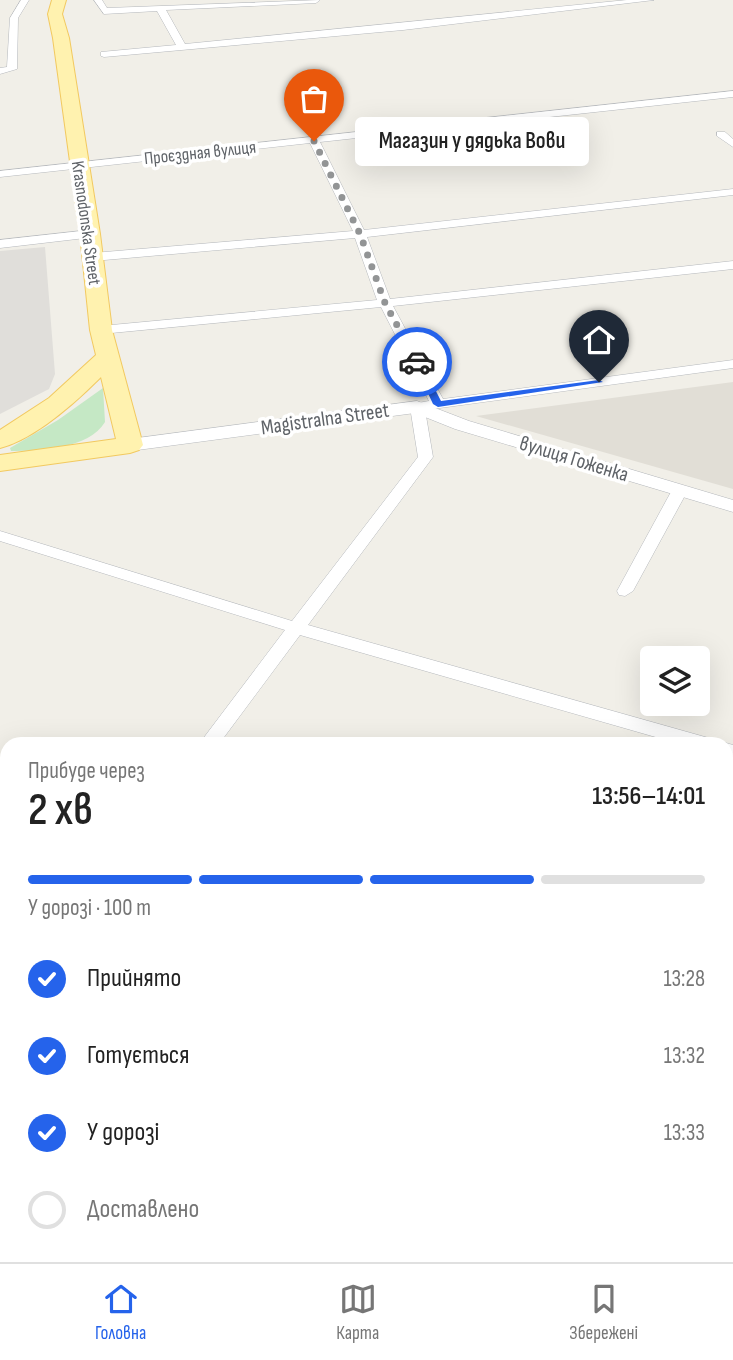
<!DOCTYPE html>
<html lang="uk">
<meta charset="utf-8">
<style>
body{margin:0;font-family:"Sofia Sans Condensed",sans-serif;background:#f2f2f2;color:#222;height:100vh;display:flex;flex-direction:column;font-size:26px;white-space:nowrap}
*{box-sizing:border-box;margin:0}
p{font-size:23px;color:#767676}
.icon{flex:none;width:38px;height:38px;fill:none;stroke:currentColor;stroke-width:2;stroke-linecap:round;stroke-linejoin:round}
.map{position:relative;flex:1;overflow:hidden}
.sheet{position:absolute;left:0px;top:737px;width:733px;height:527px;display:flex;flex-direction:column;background:#fff;border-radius:21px 21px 0 0;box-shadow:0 7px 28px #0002}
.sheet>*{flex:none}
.controls{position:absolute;left:640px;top:646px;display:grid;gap:14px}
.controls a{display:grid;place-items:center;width:70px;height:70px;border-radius:7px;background:#fff;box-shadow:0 7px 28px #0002;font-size:35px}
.pin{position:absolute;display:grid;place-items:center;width:60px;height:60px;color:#fff;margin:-72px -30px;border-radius:50% 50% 50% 0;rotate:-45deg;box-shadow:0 0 7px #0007}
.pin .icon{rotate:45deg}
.courier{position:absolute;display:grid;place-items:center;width:70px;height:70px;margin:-35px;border:5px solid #2563eb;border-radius:50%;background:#fff;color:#222;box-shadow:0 2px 9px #0007}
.bubble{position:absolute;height:49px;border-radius:7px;background:#fff;box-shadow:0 7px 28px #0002;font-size:23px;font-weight:600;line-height:49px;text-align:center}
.overview em{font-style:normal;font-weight:600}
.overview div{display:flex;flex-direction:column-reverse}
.overview{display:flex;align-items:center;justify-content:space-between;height:119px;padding:0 28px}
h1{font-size:46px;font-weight:600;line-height:52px}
.bar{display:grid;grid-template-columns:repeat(4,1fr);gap:10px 7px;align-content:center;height:84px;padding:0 28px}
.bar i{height:9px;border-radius:5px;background:#e0e0e0}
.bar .on{background:#2563eb}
.bar p{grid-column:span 4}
ol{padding:0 28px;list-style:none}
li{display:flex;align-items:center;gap:21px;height:77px}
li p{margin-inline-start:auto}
li .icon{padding:7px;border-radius:50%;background:#2563eb;color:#fff;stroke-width:4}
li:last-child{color:#767676}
li i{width:38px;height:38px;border:4px solid #e0e0e0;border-radius:50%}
.tab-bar{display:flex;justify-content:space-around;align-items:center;height:98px;border-top:2px solid #e0e0e0;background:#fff;font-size:19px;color:#767676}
.tab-bar a{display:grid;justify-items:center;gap:4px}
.tab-bar .on{color:#2563eb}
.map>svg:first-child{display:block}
.industrial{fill:#e0deda}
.education{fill:#e1ded6}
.green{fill:#c5e8c5}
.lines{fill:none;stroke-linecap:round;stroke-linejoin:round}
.minor-casing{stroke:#b5b8bc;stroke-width:1}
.tertiary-casing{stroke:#b5b8bc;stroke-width:1}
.primary-casing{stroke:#f2c960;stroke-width:2}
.minor{fill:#fff;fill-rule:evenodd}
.tertiary{fill:#fff;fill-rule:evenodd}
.primary{fill:#fff2af;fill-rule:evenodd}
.route{fill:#2563eb}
.done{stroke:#929495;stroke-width:7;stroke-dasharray:0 12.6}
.labels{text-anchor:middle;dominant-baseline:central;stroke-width:7;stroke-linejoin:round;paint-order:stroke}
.far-street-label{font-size:18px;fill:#5f6368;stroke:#fff}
.street-label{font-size:21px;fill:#5f6368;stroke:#fff}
</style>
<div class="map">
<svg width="733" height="1262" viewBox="0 0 733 1262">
<rect width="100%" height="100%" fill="#f1efe8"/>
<!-- industrial -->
<path class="industrial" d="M 45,247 L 55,374 L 49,389 L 0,414 L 0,251 Z"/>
<!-- education -->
<path class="education" d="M 733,382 L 733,489 L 476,416 Z"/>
<!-- green -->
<path class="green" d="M 103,388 L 105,422 C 89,449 39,451 11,451 L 10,448 L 58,420 Z"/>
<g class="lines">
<!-- minor casing -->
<g class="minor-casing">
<g id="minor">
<path d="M 21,0 L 29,0 L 18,18 L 17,69 L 0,74 L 0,68 L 7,67 L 10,18 Z"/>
<path d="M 94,0 L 102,0 L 107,8 L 320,0 L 316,3 L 166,10 L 185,44 L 627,0 L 654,0 L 403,30 L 104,57 L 101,56 L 101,52 L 176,45 L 157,11 L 104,14 Z"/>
<path d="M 733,91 L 733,97 L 320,142 L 364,230 L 733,189 L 733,195 L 367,237 L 390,299 L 733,261 L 733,269 L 393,306 L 443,399 L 733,360 L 733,368 L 425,410 L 433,457 L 308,625 L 705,737 L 712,739 L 714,744 L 680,744 L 300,635 L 219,744 L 199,744 L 285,630 L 0,541 L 0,531 L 292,621 L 418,457 L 410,407 L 412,404 L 429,401 L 381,307 L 101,334 L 94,330 L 101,326 L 377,300 L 355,238 L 93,261 L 87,257 L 93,253 L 353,231 L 310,143 L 0,177 L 0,171 Z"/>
<path d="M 717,132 L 725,132 L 733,139 L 733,147 L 717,136 Z"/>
<path d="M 90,230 L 96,234 L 94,237 L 0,248 L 0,240 Z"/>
<path d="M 680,485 L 688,490 L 633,591 L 625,596 L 619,595 L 617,591 L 672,490 Z"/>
<path d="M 726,743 L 733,745 L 733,759 L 726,757 L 726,744 L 723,744 Z"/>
<path d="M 0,805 L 7,807 L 7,823 L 0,821 Z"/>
<path d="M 7,1018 L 7,1047 L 0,1049 L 0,1020 Z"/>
<path d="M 726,1061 L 733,1063 L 733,1085 L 726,1083 Z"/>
<path d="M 0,1231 L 7,1234 L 7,1256 L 47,1256 L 49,1262 L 14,1262 L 13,1258 L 7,1260 L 0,1257 Z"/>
</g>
</g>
<!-- tertiary casing -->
<g class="tertiary-casing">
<path id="tertiary" d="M 417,401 L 469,421 L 733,500 L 733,512 L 455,429 L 415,413 L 130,451 L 120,445 L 130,439 Z"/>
</g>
<!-- primary casing -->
<g class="primary-casing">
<path id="primary" d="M 52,0 L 66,0 L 62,14 L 69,38 L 100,234 L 112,330 L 143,445 L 139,450 L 130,453 L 0,471 L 0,455 L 116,439 L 101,377 C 76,402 35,439 0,448 L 0,430 L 49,398 L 96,355 L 90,330 L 80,234 L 53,38 L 48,14 Z"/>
</g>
<!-- minor -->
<use href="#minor" class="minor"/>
<!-- tertiary -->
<use href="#tertiary" class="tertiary"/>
<!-- primary -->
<use href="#primary" class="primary"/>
</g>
<!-- route -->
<path class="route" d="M 413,361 L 421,362 L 441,401 L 599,380 L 603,382 L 438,407 L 433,404 Z"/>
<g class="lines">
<!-- done -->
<path class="done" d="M 314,141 L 360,234 L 385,303 L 417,362"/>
</g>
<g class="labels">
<!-- far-street labels -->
<g class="far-street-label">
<text transform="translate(200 153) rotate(-6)">Проєздная вулиця</text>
<text transform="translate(86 223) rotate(82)">Krasnodonska Street</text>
</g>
<!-- street labels -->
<g class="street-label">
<text transform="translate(325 419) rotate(-8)">Magistralna Street</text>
<text transform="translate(574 459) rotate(17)">вулиця Гоженка</text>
</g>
</g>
</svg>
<div class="controls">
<a><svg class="icon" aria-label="layers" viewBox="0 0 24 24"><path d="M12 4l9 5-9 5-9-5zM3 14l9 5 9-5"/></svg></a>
</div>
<div class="pin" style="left:314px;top:141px;background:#ea580c"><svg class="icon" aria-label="bag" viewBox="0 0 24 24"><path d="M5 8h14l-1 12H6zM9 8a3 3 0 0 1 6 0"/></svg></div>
<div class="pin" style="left:599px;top:382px;background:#1f2937"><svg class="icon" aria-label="home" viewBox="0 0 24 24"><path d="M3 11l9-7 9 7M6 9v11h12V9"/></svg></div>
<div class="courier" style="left:417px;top:362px"><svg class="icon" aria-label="car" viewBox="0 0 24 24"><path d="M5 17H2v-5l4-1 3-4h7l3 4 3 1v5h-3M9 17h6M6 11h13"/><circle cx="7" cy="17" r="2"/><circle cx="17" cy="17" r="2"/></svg></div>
<div class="bubble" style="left:355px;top:117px;width:234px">Магазин у дядька Вови</div>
<section class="sheet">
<div class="overview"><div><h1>2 хв</h1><p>Прибуде через</p></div><em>13:56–14:01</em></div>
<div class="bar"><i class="on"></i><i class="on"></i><i class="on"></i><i></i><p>У дорозі · 100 m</p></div>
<ol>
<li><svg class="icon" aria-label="check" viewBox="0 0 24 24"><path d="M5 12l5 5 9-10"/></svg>Прийнято<p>13:28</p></li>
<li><svg class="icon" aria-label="check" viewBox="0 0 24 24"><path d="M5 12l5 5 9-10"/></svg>Готується<p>13:32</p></li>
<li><svg class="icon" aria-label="check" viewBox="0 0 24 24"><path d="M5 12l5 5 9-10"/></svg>У дорозі<p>13:33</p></li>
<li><i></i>Доставлено</li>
</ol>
</section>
</div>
<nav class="tab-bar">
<a class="on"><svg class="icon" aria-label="home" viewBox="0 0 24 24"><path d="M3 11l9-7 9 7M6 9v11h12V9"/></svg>Головна</a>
<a><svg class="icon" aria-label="map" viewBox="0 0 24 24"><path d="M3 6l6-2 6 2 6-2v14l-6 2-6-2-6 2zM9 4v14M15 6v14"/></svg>Карта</a>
<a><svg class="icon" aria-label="saved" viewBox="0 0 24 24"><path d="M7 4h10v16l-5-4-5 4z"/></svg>Збережені</a>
</nav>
